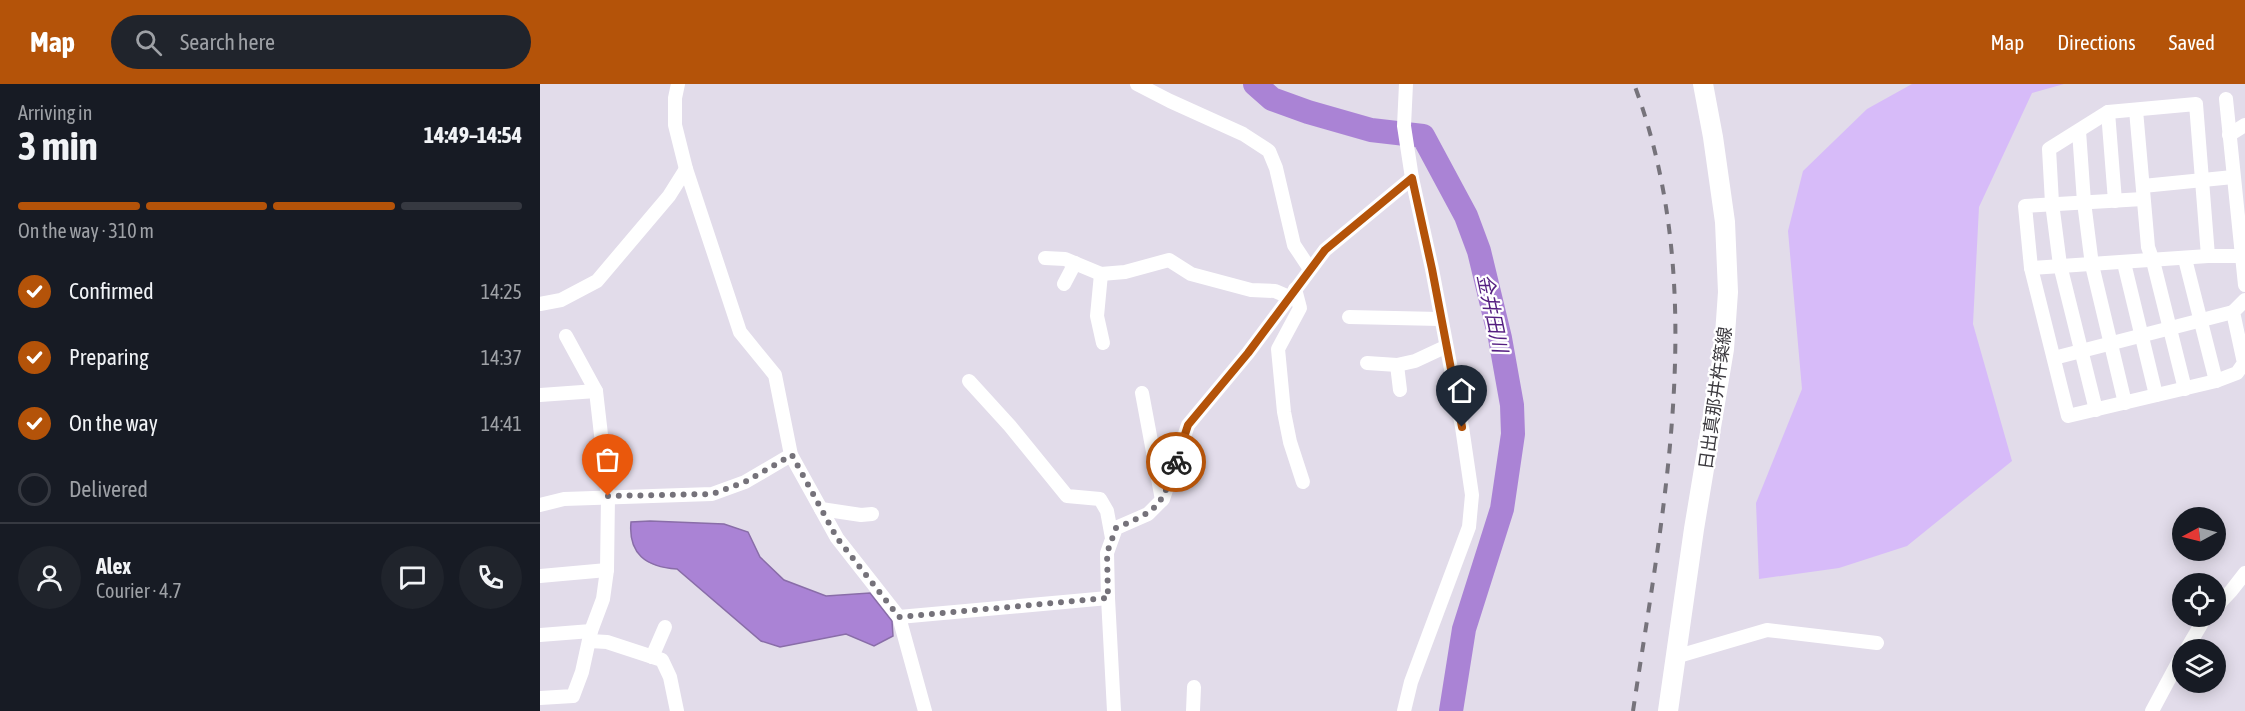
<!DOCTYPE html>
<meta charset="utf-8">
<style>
body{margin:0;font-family:"Asap Condensed","Noto Sans JP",sans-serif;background:#20242c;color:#f1f3f6;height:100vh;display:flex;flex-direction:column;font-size:22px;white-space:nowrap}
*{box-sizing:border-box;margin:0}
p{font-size:20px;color:#9ea1a6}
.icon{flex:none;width:33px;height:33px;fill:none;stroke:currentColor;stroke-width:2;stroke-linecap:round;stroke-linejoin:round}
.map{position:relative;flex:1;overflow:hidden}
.panel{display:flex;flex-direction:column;background:#171b24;width:540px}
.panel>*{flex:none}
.needle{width:39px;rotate:263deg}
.controls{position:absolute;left:1632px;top:423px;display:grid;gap:12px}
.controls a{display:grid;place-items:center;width:54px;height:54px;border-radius:50%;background:#171b24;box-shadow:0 3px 15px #0003;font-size:30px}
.pin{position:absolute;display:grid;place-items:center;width:51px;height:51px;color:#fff;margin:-62px -26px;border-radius:50% 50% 50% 0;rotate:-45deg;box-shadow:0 0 6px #0007}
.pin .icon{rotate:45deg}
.courier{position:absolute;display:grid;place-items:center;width:60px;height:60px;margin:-30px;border:4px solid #b45309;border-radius:50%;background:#fff;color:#222;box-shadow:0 2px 8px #0007}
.headline em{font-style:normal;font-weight:700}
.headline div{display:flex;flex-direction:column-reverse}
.headline{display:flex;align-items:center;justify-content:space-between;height:102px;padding:0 18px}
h1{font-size:39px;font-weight:700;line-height:45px}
.bar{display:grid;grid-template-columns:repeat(4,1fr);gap:9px 6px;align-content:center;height:72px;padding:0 18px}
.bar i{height:8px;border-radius:4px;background:#363941}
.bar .selected{background:#b45309}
.bar p{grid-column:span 4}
.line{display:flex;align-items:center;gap:15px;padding:0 18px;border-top:2px solid #363941}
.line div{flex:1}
.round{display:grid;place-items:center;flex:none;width:63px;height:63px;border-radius:32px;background:#20242c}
ol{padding:0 18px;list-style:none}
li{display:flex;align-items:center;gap:18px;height:66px}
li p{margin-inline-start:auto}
li .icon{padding:6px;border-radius:50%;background:#b45309;color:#fff;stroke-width:4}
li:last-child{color:#9ea1a6}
li i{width:33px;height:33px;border:3px solid #363941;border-radius:50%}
header{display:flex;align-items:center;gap:36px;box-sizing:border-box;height:84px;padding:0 30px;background:#b45309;color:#fff}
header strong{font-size:28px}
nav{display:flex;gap:33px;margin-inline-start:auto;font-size:21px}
.search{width:420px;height:54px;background:#20242c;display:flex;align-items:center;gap:15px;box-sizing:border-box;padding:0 21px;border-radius:33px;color:#9ea1a6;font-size:22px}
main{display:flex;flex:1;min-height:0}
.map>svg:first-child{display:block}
.green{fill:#d7bbf9}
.water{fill:#aa83d5;stroke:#896da8;stroke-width:1.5}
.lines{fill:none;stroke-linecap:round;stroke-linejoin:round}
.river{stroke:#aa83d5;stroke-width:24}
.street{stroke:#fff;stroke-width:14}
.secondary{stroke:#fff;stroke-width:20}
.rail{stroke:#76737b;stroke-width:4;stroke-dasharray:10 10;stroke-linecap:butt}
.done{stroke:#75727a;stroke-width:6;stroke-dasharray:0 10.8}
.route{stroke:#b45309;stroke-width:8}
.labels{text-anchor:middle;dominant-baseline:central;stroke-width:4.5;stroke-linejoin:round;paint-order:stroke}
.street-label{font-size:18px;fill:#3b393e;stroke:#fff}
.water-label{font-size:20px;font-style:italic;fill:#551f81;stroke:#fff}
</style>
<header>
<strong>Map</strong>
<div class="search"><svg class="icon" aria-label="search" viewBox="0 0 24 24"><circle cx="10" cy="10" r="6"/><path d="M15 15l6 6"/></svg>Search here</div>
<nav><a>Map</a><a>Directions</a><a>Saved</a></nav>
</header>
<main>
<section class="panel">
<div class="headline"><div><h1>3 min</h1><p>Arriving in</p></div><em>14:49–14:54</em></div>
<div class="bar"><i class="selected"></i><i class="selected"></i><i class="selected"></i><i></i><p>On the way · 310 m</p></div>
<ol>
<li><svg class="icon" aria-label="check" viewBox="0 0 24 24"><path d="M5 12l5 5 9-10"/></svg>Confirmed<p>14:25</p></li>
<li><svg class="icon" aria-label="check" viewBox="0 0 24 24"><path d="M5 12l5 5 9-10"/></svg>Preparing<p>14:37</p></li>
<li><svg class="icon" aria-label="check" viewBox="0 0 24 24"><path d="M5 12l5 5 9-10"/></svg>On the way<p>14:41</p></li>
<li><i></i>Delivered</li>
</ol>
<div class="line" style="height:108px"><a class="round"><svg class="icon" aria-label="person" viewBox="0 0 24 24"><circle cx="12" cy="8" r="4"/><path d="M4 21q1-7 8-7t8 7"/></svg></a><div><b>Alex</b><p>Courier · 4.7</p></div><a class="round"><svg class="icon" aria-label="chat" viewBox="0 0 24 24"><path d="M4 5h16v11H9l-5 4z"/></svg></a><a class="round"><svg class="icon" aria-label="phone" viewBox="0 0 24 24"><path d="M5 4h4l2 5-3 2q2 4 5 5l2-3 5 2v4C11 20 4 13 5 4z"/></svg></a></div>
</section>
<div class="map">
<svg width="1705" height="627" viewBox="0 0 1705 627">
<rect width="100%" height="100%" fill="#e2dcea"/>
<!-- green -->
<path class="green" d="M 1372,0 L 1524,0 L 1492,9 L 1439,123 L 1433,240 L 1472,377 L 1367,462 L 1299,484 L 1219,495 L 1216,419 L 1262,305 L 1248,147 L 1263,87 L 1327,25 Z"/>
<!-- water -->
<path class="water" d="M 110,437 L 184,440 L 208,448 L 220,473 L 244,496 L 286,512 L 330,509 L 352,537 L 353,552 L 334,562 L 306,550 L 240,563 L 221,557 L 137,485 C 106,483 88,470 91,438 Z"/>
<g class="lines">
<!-- river -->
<path class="river" d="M 715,0 L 732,15 L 768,28 L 831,46 L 883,52 L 926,132 L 939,167 L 960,254 L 972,321 L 973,350 L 962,425 L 924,545 L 911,627"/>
<!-- street -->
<g class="street">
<path d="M 138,0 L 135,14 L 135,41 L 146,85 L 200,248 L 235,291 L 251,371 L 297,454 L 359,533 L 385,627"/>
<path d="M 597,0 L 630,17 L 703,50 L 729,67 L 736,84 L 754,161 L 770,185"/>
<path d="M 1686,15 L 1705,201"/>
<path d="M 1596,26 L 1608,163 L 1613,177 L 1645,305"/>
<path d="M 1568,28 L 1575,117"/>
<path d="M 1539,47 L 1544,118 L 1552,181 L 1585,319"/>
<path d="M 1689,51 L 1705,41"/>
<path d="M 1603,102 L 1693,93"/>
<path d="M 1603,115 L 1485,122 L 1491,184 L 1528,332 L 1676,297 L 1697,289 L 1704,279 L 1693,228 L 1705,216"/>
<path d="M 505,174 L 525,175 L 561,190 L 585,188 L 629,176 L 651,190 L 711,206 L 735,207 L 749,213"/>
<path d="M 1645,175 L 1676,297"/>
<path d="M 1584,179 L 1616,311"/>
<path d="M 1491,184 L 1668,172 L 1701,172 L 1705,170"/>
<path d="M 561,190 L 557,232 L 563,259"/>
<path d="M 524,200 L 535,179"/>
<path d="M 755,205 L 760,224 L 738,265 L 744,328 L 750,358 L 763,398"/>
<path d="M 0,220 L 21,216 L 57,197 L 129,112 L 146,85"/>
<path d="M 809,233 L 900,235"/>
<path d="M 1514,274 L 1693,228"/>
<path d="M 827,279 L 857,281 L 875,277 L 905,263"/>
<path d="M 857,281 L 860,306"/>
<path d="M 429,297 L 470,342 L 527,412 L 560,415 L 567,427 L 572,454"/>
<path d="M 602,309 L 622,416"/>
<path d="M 0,311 L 56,307"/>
<path d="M 1556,326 L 1520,181 L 1512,119 L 1509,65 L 1568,28 L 1656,20 L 1668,172"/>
<path d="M 0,421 L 24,415 L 172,410 L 205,398 L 251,371"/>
<path d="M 281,425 L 321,431 L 332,430"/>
<path d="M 0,492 L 67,486"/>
<path d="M 1676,523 L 1691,507 L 1705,489"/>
<path d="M 359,533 L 568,514"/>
<path d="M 0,551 L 51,547"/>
<path d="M 50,557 L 67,558 L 122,576 L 130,593 L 137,627"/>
<path d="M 1646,566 L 1666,532"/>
<path d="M 112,573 L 125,543"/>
<path d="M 1135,573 L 1227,546 L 1337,559"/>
<path d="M 0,614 L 33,612 L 42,588 L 51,547 L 63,515 L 67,486 L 68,412 L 56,307 L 26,252"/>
<path d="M 574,627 L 568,514 L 567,469 L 576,444 L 608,430 L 623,415 L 648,341 L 708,269 L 785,166 L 872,94"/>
<path d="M 653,627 L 654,603"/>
<path d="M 864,627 L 871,598 L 929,443 L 932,411 L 922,343 L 892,185 L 872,94 L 864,42 L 866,0"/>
<path d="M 1612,627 L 1642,571"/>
</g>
<!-- secondary -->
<path class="secondary" d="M 1128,627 L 1154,445 L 1184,265 L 1188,208 L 1185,138 L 1173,53 L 1163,0"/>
<!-- rail -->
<path class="rail" d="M 1093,627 C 1124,420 1170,203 1094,0"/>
</g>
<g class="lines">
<!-- done -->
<path class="done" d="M 68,412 L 172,410 L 205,398 L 252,371 L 297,454 L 359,533 L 568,514 L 567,469 L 576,444 C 620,425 621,423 636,378"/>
<!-- route -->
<path class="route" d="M 636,378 L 648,341 L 708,269 L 785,166 L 872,94 L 892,185 L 922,343"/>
</g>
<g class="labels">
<!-- street labels -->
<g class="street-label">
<text transform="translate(1175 314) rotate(-82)">日出真那井杵築線</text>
</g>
<!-- water labels -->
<g class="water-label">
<text transform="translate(953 229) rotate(78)">金井田川</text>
</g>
</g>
</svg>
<div class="controls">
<a><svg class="needle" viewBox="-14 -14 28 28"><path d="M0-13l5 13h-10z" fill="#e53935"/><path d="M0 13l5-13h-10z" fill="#9ea1a6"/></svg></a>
<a><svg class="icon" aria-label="locate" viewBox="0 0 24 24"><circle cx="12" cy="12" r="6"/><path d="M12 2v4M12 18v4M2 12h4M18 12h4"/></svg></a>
<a><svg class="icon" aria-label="layers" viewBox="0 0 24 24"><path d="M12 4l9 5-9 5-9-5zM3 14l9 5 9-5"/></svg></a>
</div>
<div class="pin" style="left:68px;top:412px;background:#ea580c"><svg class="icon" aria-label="bag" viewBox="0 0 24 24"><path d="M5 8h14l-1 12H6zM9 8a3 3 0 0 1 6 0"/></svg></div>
<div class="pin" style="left:922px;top:343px;background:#1f2937"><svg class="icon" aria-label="home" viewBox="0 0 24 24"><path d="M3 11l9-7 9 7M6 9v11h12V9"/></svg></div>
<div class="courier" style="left:636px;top:378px"><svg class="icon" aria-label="bike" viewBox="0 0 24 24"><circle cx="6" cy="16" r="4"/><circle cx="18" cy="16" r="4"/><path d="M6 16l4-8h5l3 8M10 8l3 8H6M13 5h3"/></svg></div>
</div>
</main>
